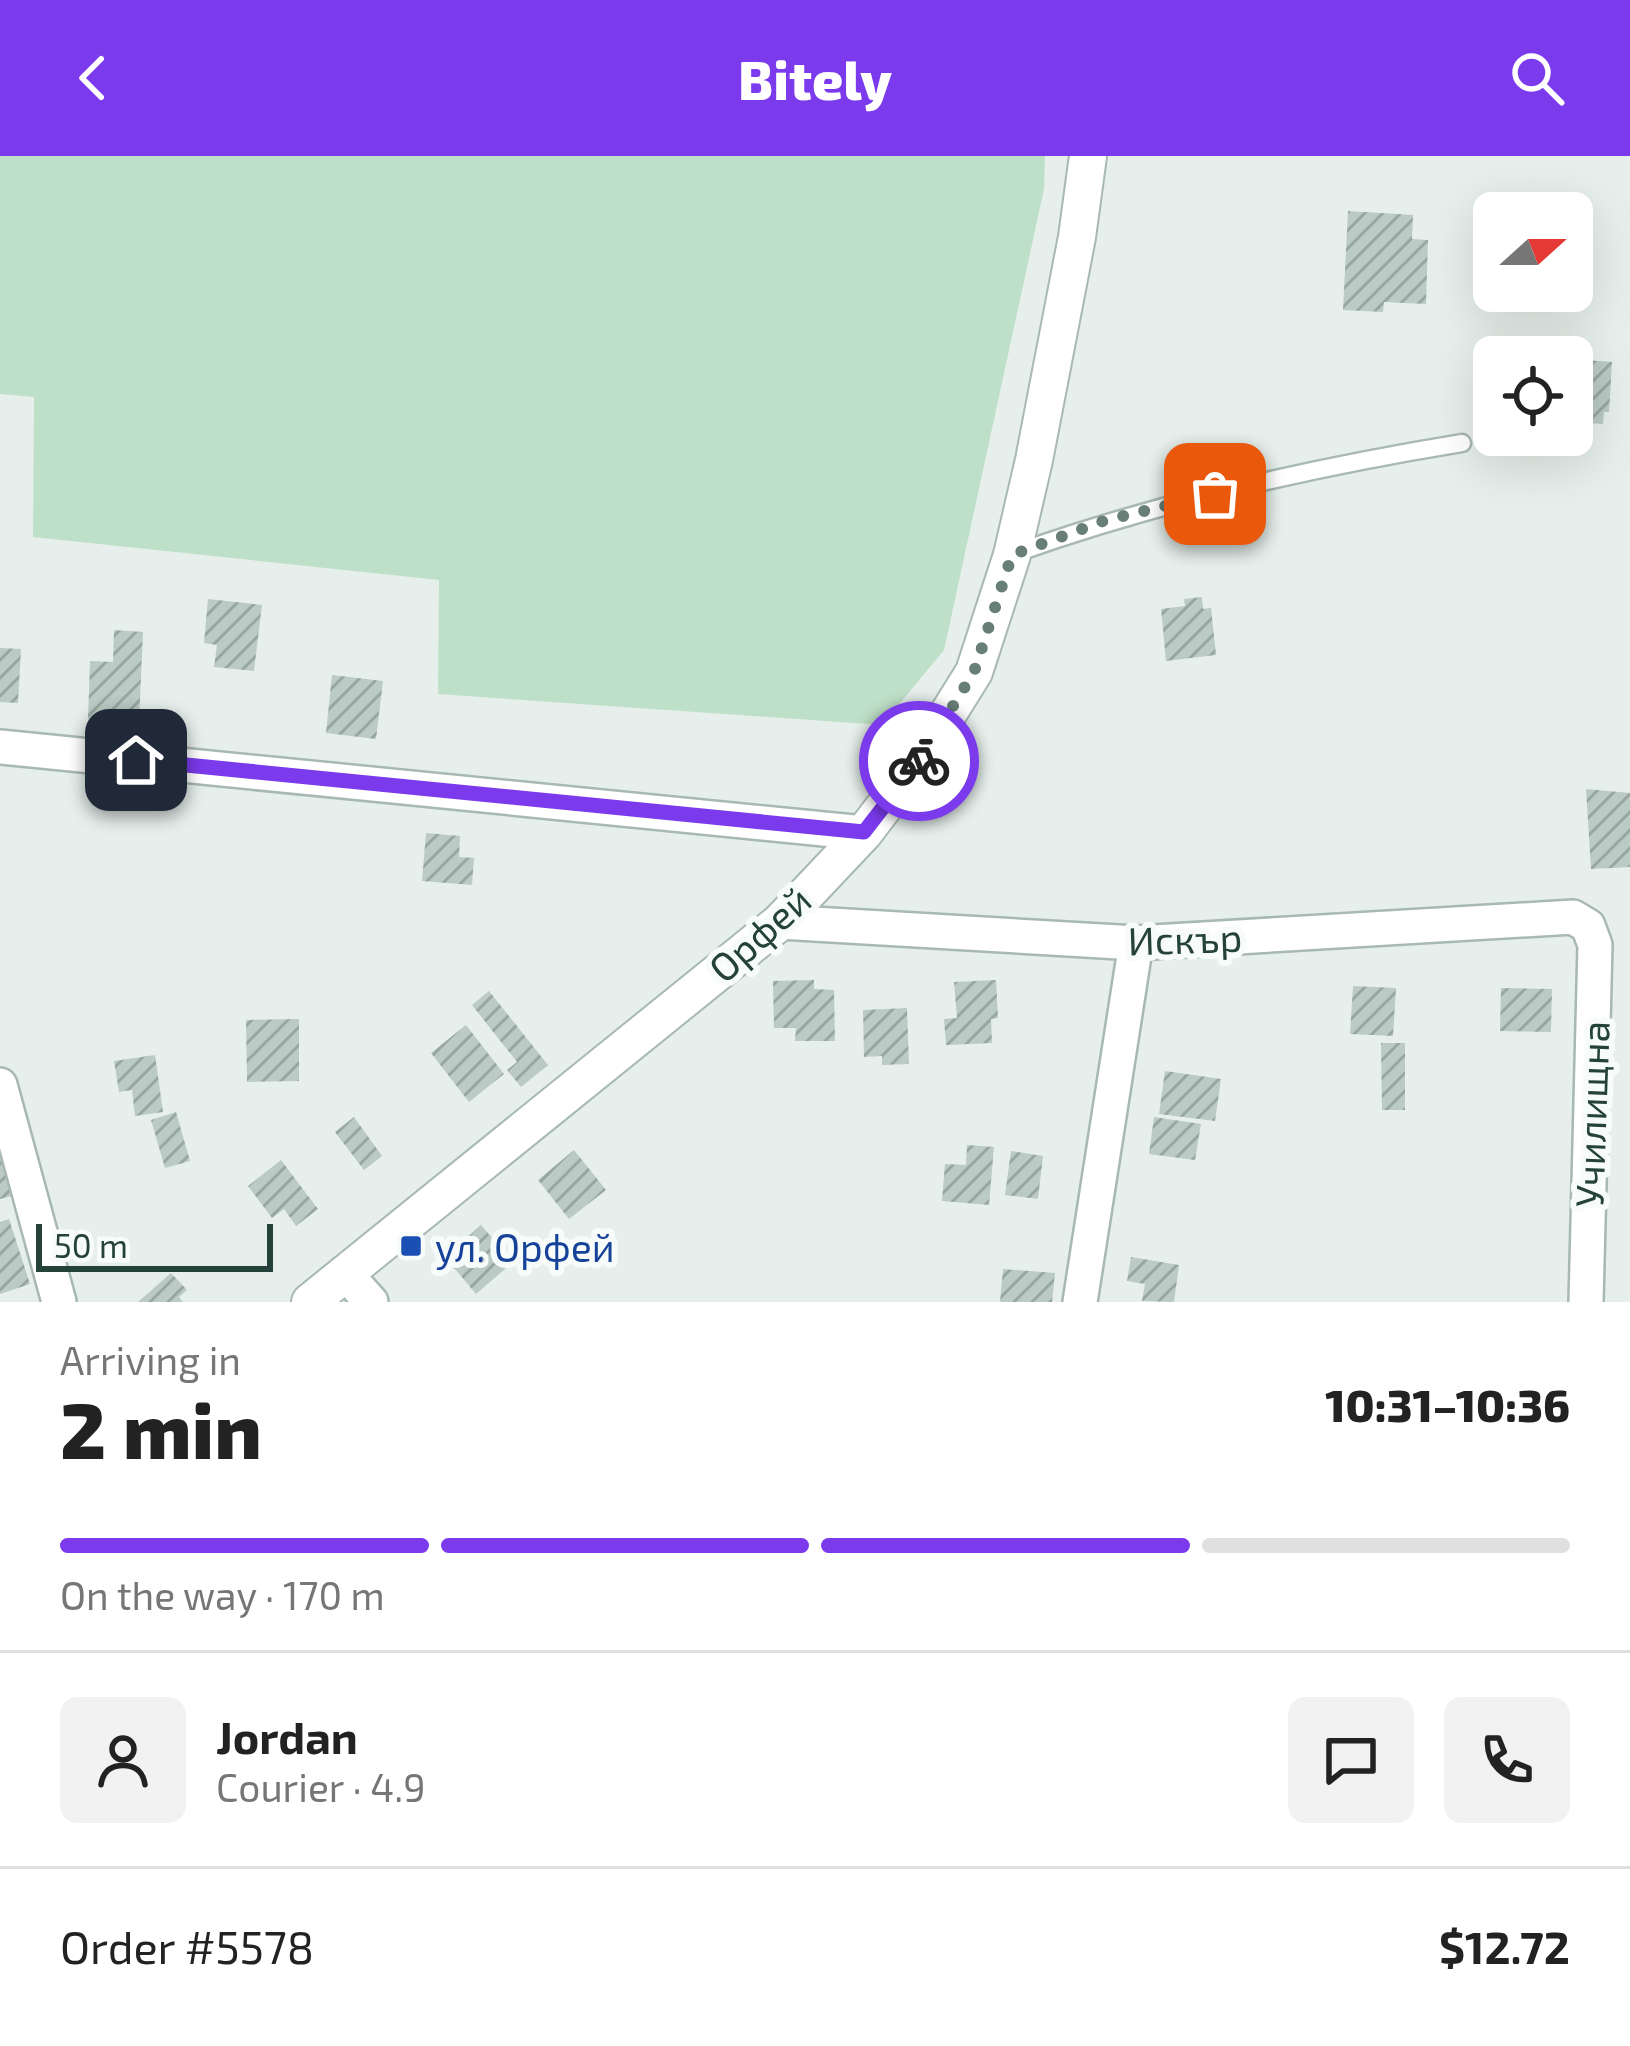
<!DOCTYPE html>
<meta charset="utf-8">
<style>
body{margin:0;font-family:"Exo 2",sans-serif;background:#f2f2f2;color:#222;height:100vh;display:flex;flex-direction:column;font-size:45px;white-space:nowrap}
*{box-sizing:border-box;margin:0}
p{font-size:39px;color:#767676}
.icon{flex:none;width:66px;height:66px;fill:none;stroke:currentColor;stroke-width:2;stroke-linecap:round;stroke-linejoin:round}
.map{position:relative;height:1146px;overflow:hidden}
.panel{display:flex;flex-direction:column;background:#fff;flex:1}
.panel>*{flex:none}
.needle{width:78px;rotate:69deg}
.fabs{position:absolute;left:1473px;top:36px;display:grid;gap:24px}
.fabs a{display:grid;place-items:center;width:120px;height:120px;border-radius:18px;background:#fff;box-shadow:0 12px 48px #0002;font-size:60px}
.scale{position:absolute;left:36px;bottom:30px;width:237px;box-sizing:border-box;padding-left:12px;border:6px solid #24423a;border-top:0;font-size:33px;line-height:42px;white-space:nowrap;color:#24423a;-webkit-text-stroke:9px #f7fbf9;paint-order:stroke}
.pin{position:absolute;display:grid;place-items:center;width:102px;height:102px;color:#fff;margin:-51px;border-radius:24px;box-shadow:0 6px 18px #0006}
.courier{position:absolute;display:grid;place-items:center;width:120px;height:120px;margin:-60px;border:9px solid #7c3aed;border-radius:50%;background:#fff;color:#222;box-shadow:0 3px 15px #0007}
.headline em{font-style:normal;font-weight:800}
.headline div{display:flex;flex-direction:column-reverse}
.headline{display:flex;align-items:center;justify-content:space-between;height:204px;padding:0 60px}
h1{font-size:78px;font-weight:800;line-height:90px}
.bar{display:grid;grid-template-columns:repeat(4,1fr);gap:18px 12px;align-content:center;height:144px;padding:0 60px}
.bar i{height:15px;border-radius:9px;background:#e0e0e0}
.bar .current{background:#7c3aed}
.bar p{grid-column:span 4}
.line{display:flex;align-items:center;gap:30px;padding:0 60px;border-top:3px solid #e0e0e0}
.line div{flex:1}
.round{display:grid;place-items:center;flex:none;width:126px;height:126px;border-radius:18px;background:#f2f2f2}
header{display:flex;justify-content:space-between;align-items:center;height:156px;padding:0 60px;background:#7c3aed;color:#fff;font-size:54px;font-weight:800}
.map>svg:first-child{display:block}
.green{fill:#bfe0c8}
.building{fill:url(#building-hatch)}
.lines{fill:none;stroke-linecap:round;stroke-linejoin:round}
.service-casing{stroke:#a8b8b2;stroke-width:21}
.minor-casing{stroke:#a8b8b2;stroke-width:38}
.tertiary-casing{stroke:#a8b8b2;stroke-width:40}
.service{stroke:#fff;stroke-width:16}
.minor{stroke:#fff;stroke-width:33}
.tertiary{stroke:#fff;stroke-width:36}
.done{stroke:#687f78;stroke-width:12;stroke-dasharray:0 21.6}
.route{stroke:#7c3aed;stroke-width:15}
.transit-dot{fill:#1a4fb4;stroke:#f7fbf9;stroke-width:4.5}
.labels{text-anchor:middle;dominant-baseline:central;stroke-width:12;stroke-linejoin:round;paint-order:stroke}
.street-label{font-size:39px;fill:#24423a;stroke:#f7fbf9}
.transit-label{font-size:39px;fill:#164399;stroke:#f7fbf9;text-anchor:start}
</style>
<header><svg class="icon" aria-label="back" viewBox="0 0 24 24"><path d="M15 5l-7 7 7 7"/></svg>Bitely<svg class="icon" aria-label="search" viewBox="0 0 24 24"><circle cx="10" cy="10" r="6"/><path d="M15 15l6 6"/></svg></header>
<div class="map">
<svg width="1630" height="1146" viewBox="0 0 1630 1146">
<defs>
<pattern id="building-hatch" width="6" height="6" patternUnits="userSpaceOnUse" patternTransform="scale(3)"><rect width="6" height="6" fill="#bbcac4"/><path d="M-1 1l2-2M0 6l6-6M5 7l2-2" fill="none" stroke="#98a6a0"/></pattern>
</defs>
<rect width="100%" height="100%" fill="#e6efeb"/>
<!-- green -->
<path class="green" d="M 0,0 L 1045,0 L 1044,33 L 944,494 L 882,569 L 438,538 L 439,424 L 33,381 L 34,241 L 0,238 Z"/>
<!-- building -->
<g class="building">
<path d="M 1348,55 L 1413,59 L 1412,83 L 1428,84 L 1426,148 L 1384,146 L 1383,156 L 1343,154 Z"/>
<path d="M 1572,203 L 1612,206 L 1609,256 L 1604,256 L 1603,268 L 1572,266 Z"/>
<path d="M 1202,441 L 1203,453 L 1211,452 L 1216,499 L 1166,505 L 1161,453 L 1185,450 L 1184,443 Z"/>
<path d="M 208,443 L 262,449 L 254,515 L 214,511 L 217,489 L 204,487 Z"/>
<path d="M 114,474 L 143,476 L 139,566 L 88,563 L 90,505 L 113,506 Z"/>
<path d="M 0,492 L 21,493 L 18,547 L 0,546 Z"/>
<path d="M 332,519 L 383,525 L 376,583 L 326,577 Z"/>
<path d="M 1586,633 L 1630,637 L 1630,711 L 1591,713 Z"/>
<path d="M 426,677 L 460,680 L 459,701 L 474,702 L 472,729 L 422,725 Z"/>
<path d="M 814,824 L 814,833 L 834,834 L 835,885 L 795,885 L 796,872 L 774,872 L 773,825 Z"/>
<path d="M 996,824 L 998,862 L 991,863 L 992,887 L 946,889 L 944,863 L 957,862 L 954,826 Z"/>
<path d="M 1353,830 L 1396,832 L 1393,880 L 1350,878 Z"/>
<path d="M 1501,832 L 1552,833 L 1551,876 L 1500,875 Z"/>
<path d="M 489,835 L 548,909 L 521,931 L 507,914 L 517,906 L 472,849 Z"/>
<path d="M 907,852 L 909,908 L 882,909 L 882,900 L 864,901 L 863,854 Z"/>
<path d="M 299,863 L 299,925 L 247,926 L 246,864 Z"/>
<path d="M 466,869 L 504,918 L 469,946 L 431,897 Z"/>
<path d="M 1381,887 L 1405,887 L 1405,954 L 1382,954 Z"/>
<path d="M 155,899 L 163,956 L 135,960 L 132,934 L 119,936 L 114,905 Z"/>
<path d="M 1165,915 L 1221,923 L 1215,965 L 1159,958 Z"/>
<path d="M 176,956 L 190,1005 L 165,1012 L 151,964 Z"/>
<path d="M 354,961 L 382,1000 L 364,1014 L 335,976 Z"/>
<path d="M 1154,961 L 1201,968 L 1195,1004 L 1149,998 Z"/>
<path d="M 967,989 L 994,991 L 989,1049 L 942,1045 L 945,1008 L 966,1009 Z"/>
<path d="M 0,991 L 15,1039 L 0,1043 Z"/>
<path d="M 574,994 L 606,1034 L 569,1063 L 538,1024 Z"/>
<path d="M 1011,995 L 1043,1000 L 1038,1043 L 1005,1039 Z"/>
<path d="M 281,1004 L 318,1053 L 296,1070 L 284,1053 L 272,1062 L 248,1030 Z"/>
<path d="M 9,1063 L 30,1128 L 0,1138 L 0,1066 Z"/>
<path d="M 481,1069 L 513,1106 L 476,1138 L 445,1101 Z"/>
<path d="M 1131,1101 L 1179,1109 L 1174,1146 L 1142,1145 L 1145,1128 L 1127,1125 Z"/>
<path d="M 1003,1113 L 1055,1117 L 1052,1146 L 1000,1146 Z"/>
<path d="M 171,1117 L 187,1134 L 179,1141 L 183,1146 L 138,1146 Z"/>
</g>
<g class="lines">
<!-- service casing -->
<g class="service-casing">
<path id="service" d="M 1013,398 C 1159,346 1309,312 1462,287"/>
</g>
<!-- minor casing -->
<g class="minor-casing">
<g id="minor">
<path d="M 0,591 L 864,677"/>
<path d="M 780,766 L 1136,787 L 1573,761 L 1588,770 L 1595,789 L 1586,1146"/>
<path d="M 0,929 L 59,1146"/>
<path d="M 345,1117 L 371,1146"/>
<path d="M 1080,1146 L 1136,787"/>
</g>
</g>
<!-- tertiary casing -->
<g class="tertiary-casing">
<path id="tertiary" d="M 310,1146 L 780,766 L 864,677 L 918,606 L 974,516 L 1012,399 L 1034,304 L 1077,81 L 1088,0"/>
</g>
<!-- service -->
<use href="#service" class="service"/>
<!-- minor -->
<use href="#minor" class="minor"/>
<!-- tertiary -->
<use href="#tertiary" class="tertiary"/>
</g>
<g class="lines">
<!-- done -->
<path class="done" d="M 919,605 L 974,516 L 1012,399 L 1106,364 L 1215,338"/>
<!-- route -->
<path class="route" d="M 136,604 L 864,676 L 919,605"/>
</g>
<!-- markers -->
<rect class="transit-dot" x="399" y="1078" width="24" height="24" rx="6"/>
<g class="labels">
<!-- street labels -->
<g class="street-label">
<text transform="translate(759 777) rotate(-42)">Орфей</text>
<text transform="translate(1185 782) rotate(-2)">Искър</text>
<text transform="translate(1591 958) rotate(-88)">Училищна</text>
</g>
<!-- transit labels -->
<g class="transit-label">
<text x="435" y="1090">ул. Орфей</text>
</g>
</g>
</svg>
<div class="fabs">
<a><svg class="needle" viewBox="-14 -14 28 28"><path d="M0-13l5 13h-10z" fill="#e53935"/><path d="M0 13l5-13h-10z" fill="#767676"/></svg></a>
<a><svg class="icon" aria-label="locate" viewBox="0 0 24 24"><circle cx="12" cy="12" r="6"/><path d="M12 2v4M12 18v4M2 12h4M18 12h4"/></svg></a>
</div>
<div class="scale">50 m</div>
<div class="pin" style="left:1215px;top:338px;background:#ea580c"><svg class="icon" aria-label="bag" viewBox="0 0 24 24"><path d="M5 8h14l-1 12H6zM9 8a3 3 0 0 1 6 0"/></svg></div>
<div class="pin" style="left:136px;top:604px;background:#1f2937"><svg class="icon" aria-label="home" viewBox="0 0 24 24"><path d="M3 11l9-7 9 7M6 9v11h12V9"/></svg></div>
<div class="courier" style="left:919px;top:605px"><svg class="icon" aria-label="bike" viewBox="0 0 24 24"><circle cx="6" cy="16" r="4"/><circle cx="18" cy="16" r="4"/><path d="M6 16l4-8h5l3 8M10 8l3 8H6M13 5h3"/></svg></div>
</div>
<section class="panel">
<div class="headline"><div><h1>2 min</h1><p>Arriving in</p></div><em>10:31–10:36</em></div>
<div class="bar"><i class="current"></i><i class="current"></i><i class="current"></i><i></i><p>On the way · 170 m</p></div>
<div class="line" style="height:216px"><a class="round"><svg class="icon" aria-label="person" viewBox="0 0 24 24"><circle cx="12" cy="8" r="4"/><path d="M4 21q1-7 8-7t8 7"/></svg></a><div><b>Jordan</b><p>Courier · 4.9</p></div><a class="round"><svg class="icon" aria-label="chat" viewBox="0 0 24 24"><path d="M4 5h16v11H9l-5 4z"/></svg></a><a class="round"><svg class="icon" aria-label="phone" viewBox="0 0 24 24"><path d="M5 4h4l2 5-3 2q2 4 5 5l2-3 5 2v4C11 20 4 13 5 4z"/></svg></a></div>
<div class="line" style="height:156px"><div>Order #5578</div><b>$12.72</b></div>
</section>
